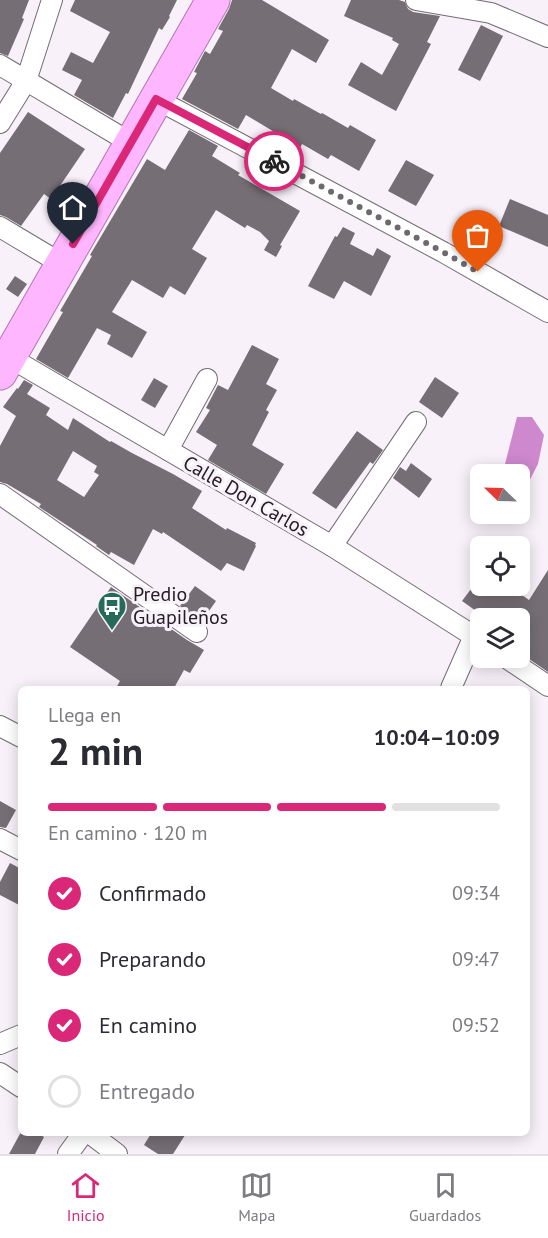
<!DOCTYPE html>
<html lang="es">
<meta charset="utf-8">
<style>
body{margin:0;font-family:"PT Sans",sans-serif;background:#f7f7f7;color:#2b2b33;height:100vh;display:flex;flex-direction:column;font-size:22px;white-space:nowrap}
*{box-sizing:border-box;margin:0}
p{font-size:20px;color:#7c7c81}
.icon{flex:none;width:33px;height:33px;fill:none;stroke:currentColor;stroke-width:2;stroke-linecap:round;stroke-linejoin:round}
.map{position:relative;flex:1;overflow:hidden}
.sheet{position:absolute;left:18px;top:686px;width:512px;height:450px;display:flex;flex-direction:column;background:#fff;border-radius:9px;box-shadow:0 3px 15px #0003}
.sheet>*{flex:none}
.needle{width:39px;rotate:293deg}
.tools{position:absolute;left:470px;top:464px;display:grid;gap:12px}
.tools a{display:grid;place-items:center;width:60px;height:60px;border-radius:9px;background:#fff;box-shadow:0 3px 15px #0003;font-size:30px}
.pin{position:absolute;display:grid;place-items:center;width:51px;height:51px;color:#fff;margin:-62px -26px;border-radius:50% 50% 50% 0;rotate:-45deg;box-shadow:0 0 6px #0007}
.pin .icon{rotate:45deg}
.courier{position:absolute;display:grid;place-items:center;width:60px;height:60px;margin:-30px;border:4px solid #db2777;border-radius:50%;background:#fff;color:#222;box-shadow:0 2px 8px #0007}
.summary em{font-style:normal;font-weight:600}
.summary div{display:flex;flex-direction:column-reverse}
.summary{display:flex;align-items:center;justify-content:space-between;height:102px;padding:0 30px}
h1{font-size:39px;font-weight:600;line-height:45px}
.bar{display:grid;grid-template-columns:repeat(4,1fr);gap:9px 6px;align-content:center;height:72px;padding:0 30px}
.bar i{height:8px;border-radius:4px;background:#e1e1e2}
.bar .current{background:#db2777}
.bar p{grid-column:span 4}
ol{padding:0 30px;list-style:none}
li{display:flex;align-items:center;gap:18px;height:66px}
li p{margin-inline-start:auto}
li .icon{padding:6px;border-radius:50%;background:#db2777;color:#fff;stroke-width:4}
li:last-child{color:#7c7c81}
li i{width:33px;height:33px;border:3px solid #e1e1e2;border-radius:50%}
.dock{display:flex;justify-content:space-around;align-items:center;height:84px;border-top:2px solid #e1e1e2;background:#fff;font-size:16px;color:#7c7c81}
.dock a{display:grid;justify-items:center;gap:3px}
.dock .current{color:#db2777}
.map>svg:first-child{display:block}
.water{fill:#ce88ce}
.building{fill:#756e75;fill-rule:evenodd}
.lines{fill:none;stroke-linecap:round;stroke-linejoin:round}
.minor-casing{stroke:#746c73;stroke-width:22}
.trunk-casing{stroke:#b176b1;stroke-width:35}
.minor{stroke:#fff;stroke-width:20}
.trunk{stroke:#feb6fe;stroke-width:33}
.done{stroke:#6e696e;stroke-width:6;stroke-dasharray:0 10.8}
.route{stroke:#db2777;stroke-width:8}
.labels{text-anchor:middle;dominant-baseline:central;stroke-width:6;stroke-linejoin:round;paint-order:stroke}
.street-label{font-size:20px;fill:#232023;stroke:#f9f1f9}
.poi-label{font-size:20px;fill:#232023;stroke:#f9f1f9;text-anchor:start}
</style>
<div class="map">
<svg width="548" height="1154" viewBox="0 0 548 1154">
<rect width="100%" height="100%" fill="#f9f1f9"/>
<!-- water -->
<path class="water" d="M 517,417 L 532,417 L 544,435 L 538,464 L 521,497 L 519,496 L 519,474 L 493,474 L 505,464 Z"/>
<!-- building -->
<g class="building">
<path d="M 0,0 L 29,0 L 22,18 L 24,19 L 8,56 L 0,53 Z"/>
<path d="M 75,0 L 177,0 L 169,16 L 170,17 L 162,30 L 159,28 L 128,94 L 126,93 L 113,118 L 74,95 L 82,80 L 62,70 L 71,52 L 93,63 L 110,32 L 70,11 Z"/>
<path d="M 232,0 L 262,0 L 329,40 L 316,63 L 292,49 L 271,88 L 293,101 L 294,99 L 321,114 L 322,113 L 348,128 L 350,125 L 376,140 L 359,171 L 331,155 L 328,159 L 302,144 L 300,148 L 281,138 L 275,134 L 276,133 L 246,115 L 238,129 L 182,99 L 197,73 L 194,72 L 205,51 L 210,54 L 223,31 L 218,29 L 229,9 Z"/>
<path d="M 351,0 L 399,0 L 405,2 L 408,9 L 413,12 L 440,16 L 427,42 L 431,44 L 396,111 L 348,85 L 361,62 L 382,75 L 399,44 L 392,40 L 393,38 L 344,16 Z"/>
<path d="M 481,25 L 503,36 L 480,81 L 458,70 Z"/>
<path d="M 28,112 L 85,149 L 51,199 L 44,194 L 21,226 L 6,217 L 0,215 L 0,153 Z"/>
<path d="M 189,130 L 218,146 L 212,156 L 240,173 L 238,175 L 300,211 L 280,245 L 282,246 L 276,257 L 264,250 L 269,241 L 260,232 L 247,225 L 245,228 L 216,210 L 192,249 L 207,258 L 185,295 L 170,286 L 163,298 L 132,280 L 112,312 L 147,332 L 132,358 L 107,344 L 111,335 L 97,328 L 68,378 L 36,359 L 63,312 L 60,311 L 92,256 L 90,255 L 147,159 L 165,170 Z"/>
<path d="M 406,160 L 434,175 L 416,206 L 388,191 Z"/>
<path d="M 510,199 L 548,215 L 548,247 L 499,226 Z"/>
<path d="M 343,227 L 355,233 L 350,244 L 373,256 L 377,248 L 391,256 L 371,296 L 344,281 L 334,299 L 308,286 L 335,236 L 337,237 Z"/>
<path d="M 15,276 L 27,284 L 18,297 L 6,289 Z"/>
<path d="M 252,345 L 279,359 L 266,384 L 277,390 L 266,410 L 269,412 L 252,445 L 284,464 L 266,494 L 208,460 L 217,445 L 196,432 L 210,410 L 206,408 L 218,385 L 228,390 Z"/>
<path d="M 435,377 L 459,393 L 442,418 L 419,402 Z"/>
<path d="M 154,378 L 168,386 L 155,408 L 141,400 Z"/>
<path d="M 24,380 L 33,385 L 27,394 L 50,408 L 46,415 L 68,430 L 73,418 L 110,442 L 111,441 L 132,453 L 173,474 L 202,491 L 192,508 L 226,530 L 227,528 L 256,543 L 255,545 L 256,546 L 244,571 L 227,563 L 221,571 L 163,532 L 162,534 L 153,529 L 134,565 L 111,552 L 109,555 L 96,546 L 97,545 L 39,507 L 41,504 L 7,484 L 0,482 L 0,446 L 16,416 L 3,407 L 17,388 L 18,389 ZM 73,451 L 97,466 L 94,472 L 99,475 L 84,497 L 57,480 Z"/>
<path d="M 357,431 L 383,450 L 373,464 L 370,462 L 336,509 L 312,493 Z"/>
<path d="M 411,463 L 432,479 L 419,498 L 393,478 L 400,467 L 406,471 Z"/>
<path d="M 548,570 L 548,672 L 519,652 L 519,618 L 486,618 L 462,601 L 474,585 L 508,585 L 529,600 Z"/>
<path d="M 195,586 L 216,601 L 202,621 L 180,606 Z"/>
<path d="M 111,587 L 187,640 L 204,650 L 190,673 L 184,670 L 174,688 L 116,688 L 120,681 L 70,647 Z"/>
<path d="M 0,801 L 16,810 L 6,828 L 0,827 Z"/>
<path d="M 10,863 L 21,869 L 21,906 L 0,895 L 0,882 Z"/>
<path d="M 21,1132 L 36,1132 L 44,1137 L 35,1154 L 9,1154 Z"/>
<path d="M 152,1132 L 187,1132 L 173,1154 L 158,1154 L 144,1145 Z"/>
</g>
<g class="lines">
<!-- minor casing -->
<g class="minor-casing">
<g id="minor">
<path d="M 416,0 L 491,13 L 548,37"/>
<path d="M 0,65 L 131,143"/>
<path d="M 156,99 L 443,252 L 548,312"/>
<path d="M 0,123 L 26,81 L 52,0"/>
<path d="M 0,227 L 62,264"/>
<path d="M 9,357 L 332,546 L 480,640"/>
<path d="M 168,450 L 207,379"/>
<path d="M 0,494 L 197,632"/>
<path d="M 332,546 L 416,422"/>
<path d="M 505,657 L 548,686"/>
<path d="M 451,688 L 474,636"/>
<path d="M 0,726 L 21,737"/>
<path d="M 0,839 L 21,850"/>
<path d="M 0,1044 L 21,1035"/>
<path d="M 0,1073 L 21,1087"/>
<path d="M 88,1132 L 117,1154"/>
<path d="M 68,1154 L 84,1132"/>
</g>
</g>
<!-- trunk casing -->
<g class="trunk-casing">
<path id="trunk" d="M 0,373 L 213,0"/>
</g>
<!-- minor -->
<use href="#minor" class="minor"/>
<!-- trunk -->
<use href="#trunk" class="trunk"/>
</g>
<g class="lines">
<!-- done -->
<path class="done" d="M 274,161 L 443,252 L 478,272"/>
<!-- route -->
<path class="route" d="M 73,244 L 156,99 L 274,161"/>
</g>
<!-- icons -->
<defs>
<g id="bus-pin" transform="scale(1.5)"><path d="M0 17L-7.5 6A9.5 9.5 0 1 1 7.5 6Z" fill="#266a5c" stroke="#f9f1f9"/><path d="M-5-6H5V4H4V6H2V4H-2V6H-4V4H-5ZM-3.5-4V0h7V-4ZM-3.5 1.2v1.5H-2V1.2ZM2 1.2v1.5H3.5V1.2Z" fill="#fff"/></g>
</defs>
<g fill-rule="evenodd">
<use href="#bus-pin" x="112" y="606"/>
</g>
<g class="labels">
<!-- street labels -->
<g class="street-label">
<text transform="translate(246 496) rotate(30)">Calle Don Carlos</text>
</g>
<!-- poi labels -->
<g class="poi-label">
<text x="133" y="594">Predio<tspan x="133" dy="23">Guapileños</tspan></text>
</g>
</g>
</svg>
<div class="tools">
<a><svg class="needle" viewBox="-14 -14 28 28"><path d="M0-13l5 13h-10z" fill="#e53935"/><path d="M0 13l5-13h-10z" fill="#7c7c81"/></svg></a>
<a><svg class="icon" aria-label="locate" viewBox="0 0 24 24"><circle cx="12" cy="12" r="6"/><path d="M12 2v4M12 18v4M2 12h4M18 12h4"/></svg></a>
<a><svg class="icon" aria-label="layers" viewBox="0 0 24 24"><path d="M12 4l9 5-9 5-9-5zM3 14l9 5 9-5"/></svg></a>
</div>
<div class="pin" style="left:478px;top:272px;background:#ea580c"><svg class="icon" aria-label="bag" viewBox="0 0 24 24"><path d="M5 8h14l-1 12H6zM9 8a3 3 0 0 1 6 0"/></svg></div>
<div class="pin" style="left:73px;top:244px;background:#1f2937"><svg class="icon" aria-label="home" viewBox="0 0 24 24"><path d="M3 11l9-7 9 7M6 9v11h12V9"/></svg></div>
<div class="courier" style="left:274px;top:161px"><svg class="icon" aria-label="bike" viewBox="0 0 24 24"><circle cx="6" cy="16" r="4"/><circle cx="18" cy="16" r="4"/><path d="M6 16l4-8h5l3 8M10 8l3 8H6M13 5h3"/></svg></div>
<section class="sheet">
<div class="summary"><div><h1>2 min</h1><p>Llega en</p></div><em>10:04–10:09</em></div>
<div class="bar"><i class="current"></i><i class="current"></i><i class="current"></i><i></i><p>En camino · 120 m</p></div>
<ol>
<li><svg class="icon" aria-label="check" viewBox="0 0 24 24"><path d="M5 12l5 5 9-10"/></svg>Confirmado<p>09:34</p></li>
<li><svg class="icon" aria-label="check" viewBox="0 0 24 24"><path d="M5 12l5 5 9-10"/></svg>Preparando<p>09:47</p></li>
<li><svg class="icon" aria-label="check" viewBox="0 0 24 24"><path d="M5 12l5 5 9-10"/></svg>En camino<p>09:52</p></li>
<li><i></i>Entregado</li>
</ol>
</section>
</div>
<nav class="dock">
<a class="current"><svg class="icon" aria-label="home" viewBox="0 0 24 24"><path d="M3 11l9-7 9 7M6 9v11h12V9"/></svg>Inicio</a>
<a><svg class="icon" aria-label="map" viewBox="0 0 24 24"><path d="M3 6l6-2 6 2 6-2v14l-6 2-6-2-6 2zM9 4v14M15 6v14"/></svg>Mapa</a>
<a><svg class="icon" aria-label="saved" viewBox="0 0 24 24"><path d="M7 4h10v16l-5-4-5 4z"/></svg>Guardados</a>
</nav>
